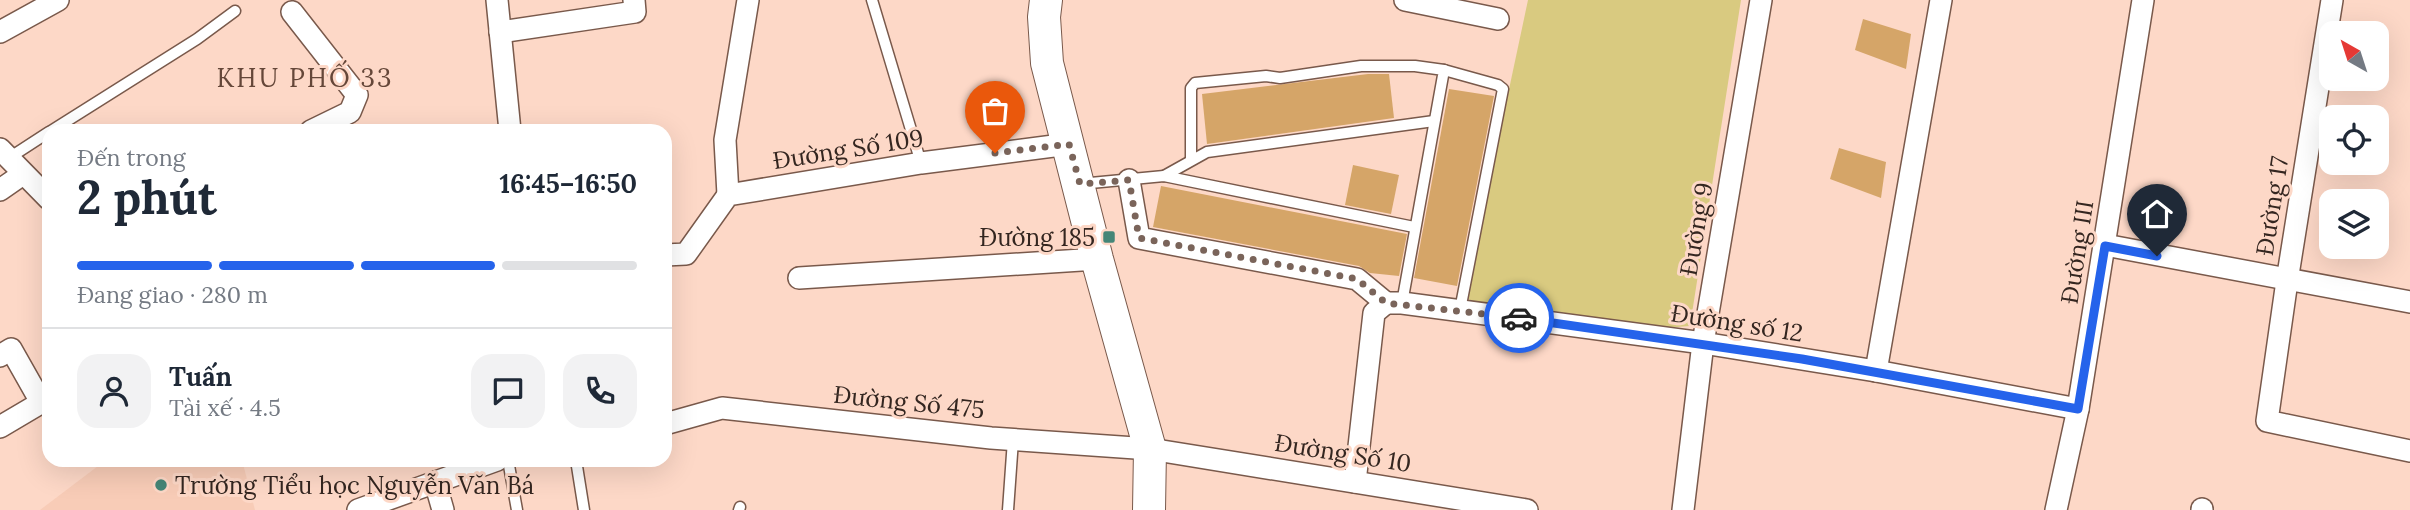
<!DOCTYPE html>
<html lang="vi">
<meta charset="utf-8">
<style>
body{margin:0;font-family:Lora,serif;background:#f2f2f3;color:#1f2937;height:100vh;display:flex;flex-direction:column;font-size:26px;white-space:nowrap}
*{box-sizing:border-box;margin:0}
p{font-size:23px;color:#747a83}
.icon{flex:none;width:38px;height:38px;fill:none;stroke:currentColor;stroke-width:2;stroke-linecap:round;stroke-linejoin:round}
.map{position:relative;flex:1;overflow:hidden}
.sheet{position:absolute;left:42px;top:124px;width:630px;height:343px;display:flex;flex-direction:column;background:#fff;border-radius:21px;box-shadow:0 7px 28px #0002}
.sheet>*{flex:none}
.needle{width:46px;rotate:321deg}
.fabs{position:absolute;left:2319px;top:21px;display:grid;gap:14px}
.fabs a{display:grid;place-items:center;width:70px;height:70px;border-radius:14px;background:#fff;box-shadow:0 7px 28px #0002;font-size:35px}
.pin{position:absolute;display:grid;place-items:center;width:60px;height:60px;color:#fff;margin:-72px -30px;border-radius:50% 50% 50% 0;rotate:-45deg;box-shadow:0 0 7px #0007}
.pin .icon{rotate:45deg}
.courier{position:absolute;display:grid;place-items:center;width:70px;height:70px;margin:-35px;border:5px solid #2563eb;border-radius:50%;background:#fff;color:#222;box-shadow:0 2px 9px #0007}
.overview em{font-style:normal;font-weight:700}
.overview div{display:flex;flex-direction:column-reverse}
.overview{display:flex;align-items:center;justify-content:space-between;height:119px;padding:0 35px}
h1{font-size:46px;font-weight:700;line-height:52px}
.bar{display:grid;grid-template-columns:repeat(4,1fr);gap:10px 7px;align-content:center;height:84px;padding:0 35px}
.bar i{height:9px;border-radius:5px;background:#e0e1e3}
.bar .on{background:#2563eb}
.bar p{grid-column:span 4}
.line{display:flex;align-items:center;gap:18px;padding:0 35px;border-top:2px solid #e0e1e3}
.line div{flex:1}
.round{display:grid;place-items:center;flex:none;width:74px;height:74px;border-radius:21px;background:#f2f2f3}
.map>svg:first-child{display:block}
.built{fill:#f8ccb7}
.green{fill:#d9ca80}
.building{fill:#d5a568}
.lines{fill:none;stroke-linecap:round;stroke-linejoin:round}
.lane-casing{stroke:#79594b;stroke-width:13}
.street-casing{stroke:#79594b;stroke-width:24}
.secondary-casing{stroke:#79594b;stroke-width:34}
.lane{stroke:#fff;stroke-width:10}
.street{stroke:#fff;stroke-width:21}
.secondary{stroke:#fff;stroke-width:32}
.done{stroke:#7a645a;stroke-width:7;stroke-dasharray:0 12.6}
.route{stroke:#2563eb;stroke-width:9}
.poi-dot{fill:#448677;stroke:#fdd8c7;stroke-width:2.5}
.labels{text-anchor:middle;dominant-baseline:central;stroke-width:6;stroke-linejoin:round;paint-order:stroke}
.street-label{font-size:24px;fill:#342620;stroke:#fdd8c7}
.poi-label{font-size:24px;fill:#342620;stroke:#fdd8c7;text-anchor:end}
.neighbourhood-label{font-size:26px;letter-spacing:2px;fill:#654739;stroke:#fdd8c7}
</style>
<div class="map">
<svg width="2410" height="510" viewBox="0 0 2410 510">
<rect width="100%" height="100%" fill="#fdd8c7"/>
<!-- built -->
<path class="built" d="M 106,460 L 242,460 L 255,510 L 40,510 Z"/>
<!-- green -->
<path class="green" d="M 1528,0 L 1741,0 L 1690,326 L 1664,328 L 1475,304 L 1465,296 Z"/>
<!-- building -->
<g class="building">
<path d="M 1863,19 L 1911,34 L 1906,69 L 1855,50 Z"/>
<path d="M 1368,74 L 1389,74 L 1394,118 L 1207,144 L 1202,94 Z"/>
<path d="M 1449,89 L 1494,96 L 1457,286 L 1414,278 Z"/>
<path d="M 1839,148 L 1886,162 L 1881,198 L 1830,179 Z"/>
<path d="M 1353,165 L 1399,175 L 1391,214 L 1345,205 Z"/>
<path d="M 1161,186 L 1407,234 L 1399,276 L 1370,273 L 1359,266 L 1153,227 Z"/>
</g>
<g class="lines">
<!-- lane casing -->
<g class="lane-casing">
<g id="lane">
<path d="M 872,0 L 921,163"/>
<path d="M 1444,70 L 1498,85 L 1503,89 L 1460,310"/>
<path d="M 51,131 L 197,39 L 235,11"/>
<path d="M 9,158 L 49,132"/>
<path d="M 1191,160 L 1191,88 L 1195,83 L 1266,76 L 1280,78 L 1361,66 L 1415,66 L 1444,70 L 1402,303"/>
<path d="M 1164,176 L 1207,152 L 1434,121"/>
<path d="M 1080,184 L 1164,176 L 1414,227"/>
<path d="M 508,460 L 517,510"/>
<path d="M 576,460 L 584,510"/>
<path d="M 739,510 L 740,507"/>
<path d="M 1008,510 L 1013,440"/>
</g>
</g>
<!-- street casing -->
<g class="street-casing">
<g id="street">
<path d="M 497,0 L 510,131"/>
<path d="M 1405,0 L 1498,19"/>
<path d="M 2332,0 L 2287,281 L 2267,421 L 2410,451"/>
<path d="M 292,12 L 357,95 L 350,112 L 311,131"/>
<path d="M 0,32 L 58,0"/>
<path d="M 500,32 L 635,12 L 634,0"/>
<path d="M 0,149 L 49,199"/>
<path d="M 1129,180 L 1139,238 L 1357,279 L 1386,303"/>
<path d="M 0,190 L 23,174"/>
<path d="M 728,195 L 725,140 L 748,0"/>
<path d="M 2105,245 L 2410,302"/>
<path d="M 665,255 L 686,254 L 728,195 L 921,163 L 1069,144"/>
<path d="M 799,278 L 1097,259"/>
<path d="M 1386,303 L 1402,303 L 1703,343 L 1876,371 L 2078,409"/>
<path d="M 0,356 L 11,349 L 41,402"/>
<path d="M 1876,371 L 1941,0"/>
<path d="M 665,424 L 722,408 L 991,438 L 1150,449 L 1527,510"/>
<path d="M 0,427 L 49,398"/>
<path d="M 435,482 L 443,510"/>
<path d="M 1355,482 L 1374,313 L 1386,303"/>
<path d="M 358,510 L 497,460"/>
<path d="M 1683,510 L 1703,343 L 1761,0"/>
<path d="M 2056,510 L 2078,409 L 2143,0"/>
<path d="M 2202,510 L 2202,509"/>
</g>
</g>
<!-- secondary casing -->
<g class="secondary-casing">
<path id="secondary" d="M 1046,0 L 1044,17 L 1047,63 L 1097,259 L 1150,449 L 1149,510"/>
</g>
<!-- lane -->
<use href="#lane" class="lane"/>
<!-- street -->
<use href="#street" class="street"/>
<!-- secondary -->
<use href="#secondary" class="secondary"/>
</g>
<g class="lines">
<!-- done -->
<path class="done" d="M 995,153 L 1069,144 L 1080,184 L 1129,180 L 1139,238 L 1357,279 L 1386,303 L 1519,318"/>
<!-- route -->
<path class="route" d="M 1519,318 L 1802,359 L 2078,409 L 2105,246 L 2157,256"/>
</g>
<!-- markers -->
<g class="poi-dot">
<rect x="1102" y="230" width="14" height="14" rx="3.5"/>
<circle cx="161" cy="485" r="7"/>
</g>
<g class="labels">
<!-- street labels -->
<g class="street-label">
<text transform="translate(848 149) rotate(-9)">Đường Số 109</text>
<text transform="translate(2272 206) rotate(-81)">Đường 17</text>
<text transform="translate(1696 229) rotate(-80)">Đường 9</text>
<text transform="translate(2077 252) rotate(-81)">Đường III</text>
<text transform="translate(1737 323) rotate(9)">Đường số 12</text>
<text transform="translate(909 402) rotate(6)">Đường Số 475</text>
<text transform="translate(1343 453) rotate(9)">Đường Số 10</text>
</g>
<!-- poi labels -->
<g class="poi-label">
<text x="1095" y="237">Đường 185</text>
<text x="175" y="485" text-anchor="start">Trường Tiểu học Nguyễn Văn Bá</text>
</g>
<!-- neighbourhood labels -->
<g class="neighbourhood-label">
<text x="305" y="77">KHU PHỐ 33</text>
</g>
</g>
</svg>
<div class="fabs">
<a><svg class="needle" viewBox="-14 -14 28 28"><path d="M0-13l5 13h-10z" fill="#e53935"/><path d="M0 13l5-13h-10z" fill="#747a83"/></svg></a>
<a><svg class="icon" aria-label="locate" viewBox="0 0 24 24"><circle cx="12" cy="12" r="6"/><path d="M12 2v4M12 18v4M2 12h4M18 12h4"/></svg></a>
<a><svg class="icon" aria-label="layers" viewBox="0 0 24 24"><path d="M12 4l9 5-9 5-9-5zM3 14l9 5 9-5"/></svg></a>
</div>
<div class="pin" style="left:995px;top:153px;background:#ea580c"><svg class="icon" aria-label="bag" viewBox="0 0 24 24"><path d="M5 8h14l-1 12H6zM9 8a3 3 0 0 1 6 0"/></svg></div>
<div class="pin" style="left:2157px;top:256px;background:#1f2937"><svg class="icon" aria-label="home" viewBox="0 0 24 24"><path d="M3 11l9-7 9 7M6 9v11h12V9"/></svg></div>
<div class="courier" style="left:1519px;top:318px"><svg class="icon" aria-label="car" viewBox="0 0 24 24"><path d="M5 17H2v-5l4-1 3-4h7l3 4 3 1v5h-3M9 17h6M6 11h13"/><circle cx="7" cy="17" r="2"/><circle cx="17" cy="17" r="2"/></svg></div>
<section class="sheet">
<div class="overview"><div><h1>2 phút</h1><p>Đến trong</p></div><em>16:45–16:50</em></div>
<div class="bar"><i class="on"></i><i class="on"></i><i class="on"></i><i></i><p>Đang giao · 280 m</p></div>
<div class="line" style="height:126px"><a class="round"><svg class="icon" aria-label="person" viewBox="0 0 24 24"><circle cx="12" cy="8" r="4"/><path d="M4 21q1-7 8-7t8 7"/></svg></a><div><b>Tuấn</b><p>Tài xế · 4.5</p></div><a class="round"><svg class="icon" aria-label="chat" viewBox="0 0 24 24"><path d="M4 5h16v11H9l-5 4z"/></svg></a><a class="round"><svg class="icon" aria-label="phone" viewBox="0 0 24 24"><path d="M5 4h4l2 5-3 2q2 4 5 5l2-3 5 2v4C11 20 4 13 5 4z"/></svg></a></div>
</section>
</div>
